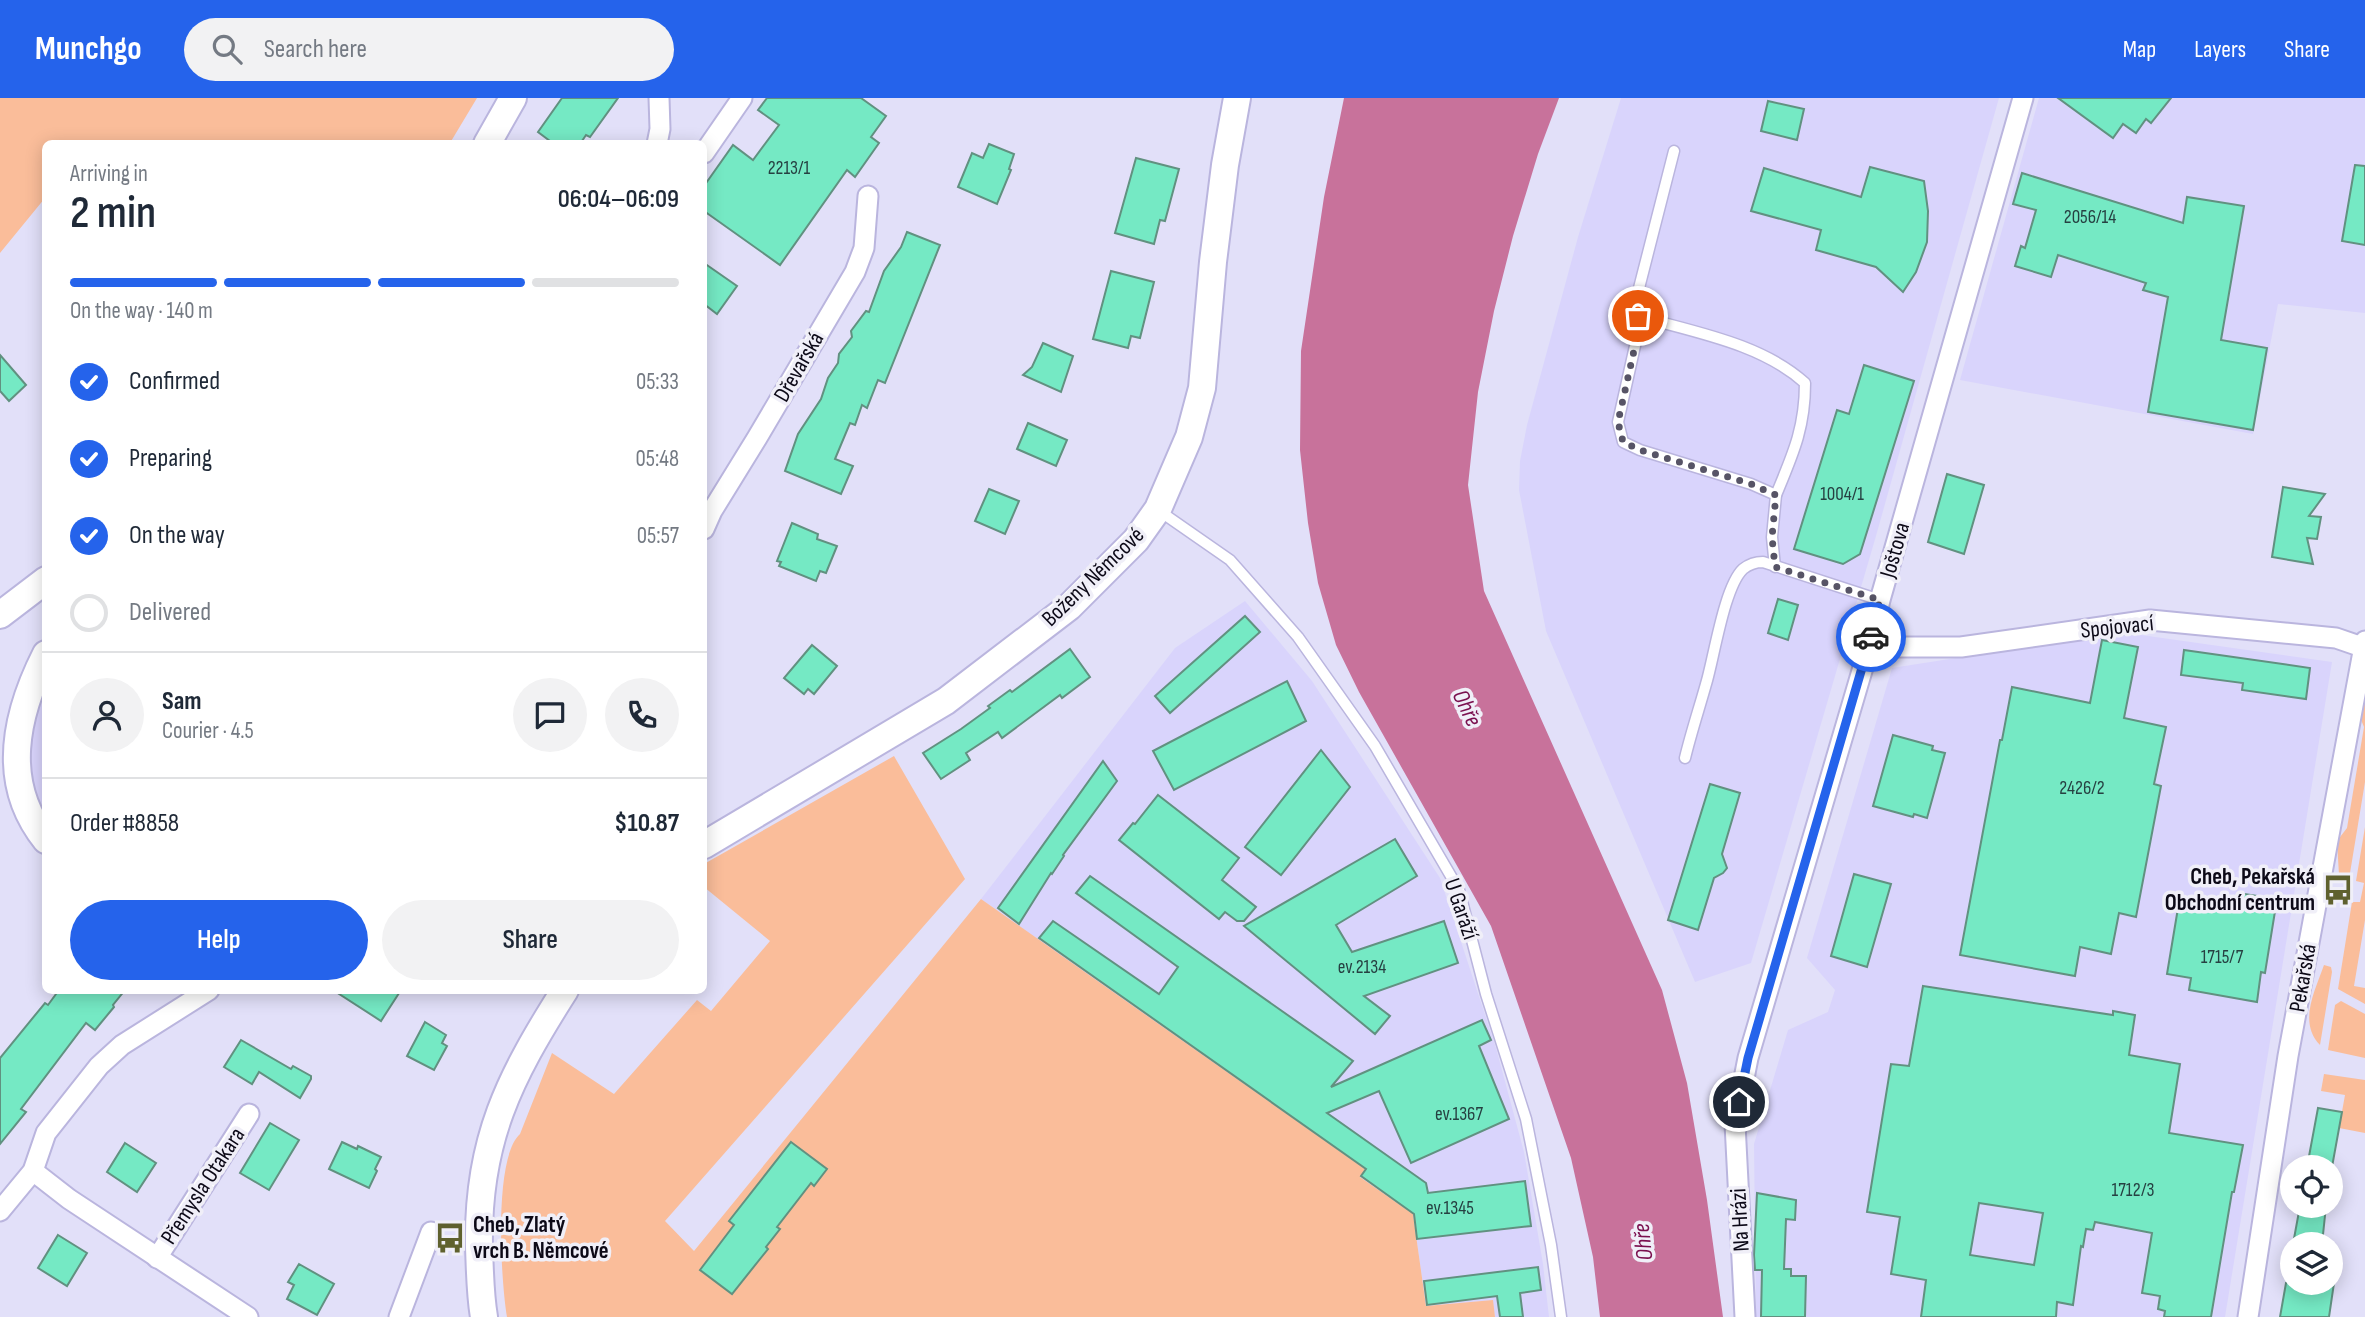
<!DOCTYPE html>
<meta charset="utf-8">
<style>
body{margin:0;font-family:"Sofia Sans Condensed",sans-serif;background:#f2f2f3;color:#1f2937;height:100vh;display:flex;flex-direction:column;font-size:26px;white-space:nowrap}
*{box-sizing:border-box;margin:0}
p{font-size:23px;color:#747a83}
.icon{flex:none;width:38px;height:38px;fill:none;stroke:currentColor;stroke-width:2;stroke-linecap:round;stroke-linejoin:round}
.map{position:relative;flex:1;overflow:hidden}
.sheet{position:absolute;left:42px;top:42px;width:665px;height:854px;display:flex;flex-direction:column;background:#fff;border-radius:10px;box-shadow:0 4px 18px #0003}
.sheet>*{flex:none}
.fabs{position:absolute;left:2280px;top:1057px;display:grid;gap:14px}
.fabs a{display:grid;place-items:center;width:63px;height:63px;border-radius:50%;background:#fff;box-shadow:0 4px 18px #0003;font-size:35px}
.pin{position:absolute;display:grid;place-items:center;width:60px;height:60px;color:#fff;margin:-30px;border:4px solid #fff;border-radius:50%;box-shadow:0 2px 7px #0007}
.courier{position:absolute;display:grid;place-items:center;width:70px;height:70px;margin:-35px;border:5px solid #2563eb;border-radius:50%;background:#fff;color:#222;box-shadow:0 2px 9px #0007}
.overview em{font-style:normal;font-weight:600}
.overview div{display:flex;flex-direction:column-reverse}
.overview{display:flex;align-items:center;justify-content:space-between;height:119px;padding:0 28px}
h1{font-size:46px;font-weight:600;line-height:52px}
.bar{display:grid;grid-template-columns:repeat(4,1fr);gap:10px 7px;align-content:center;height:84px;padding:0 28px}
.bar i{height:9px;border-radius:5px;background:#e0e1e3}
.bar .on{background:#2563eb}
.bar p{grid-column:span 4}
.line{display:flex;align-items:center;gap:18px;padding:0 28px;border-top:2px solid #e0e1e3}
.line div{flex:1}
.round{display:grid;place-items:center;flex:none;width:74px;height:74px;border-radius:37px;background:#f2f2f3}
ol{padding:0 28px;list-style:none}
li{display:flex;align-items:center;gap:21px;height:77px}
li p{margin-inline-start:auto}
li .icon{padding:7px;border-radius:50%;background:#2563eb;color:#fff;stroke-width:4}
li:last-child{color:#747a83}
li i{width:38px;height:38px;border:4px solid #e0e1e3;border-radius:50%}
.action{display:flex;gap:14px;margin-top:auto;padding:14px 28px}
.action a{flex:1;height:80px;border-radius:42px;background:#2563eb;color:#fff;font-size:28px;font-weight:600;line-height:80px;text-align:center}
.action a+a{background:#f2f2f3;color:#1f2937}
header{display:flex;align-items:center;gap:42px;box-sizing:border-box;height:98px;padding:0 35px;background:#2563eb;color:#fff}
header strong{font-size:33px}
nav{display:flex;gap:38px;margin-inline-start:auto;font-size:24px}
.search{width:490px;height:63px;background:#f2f2f3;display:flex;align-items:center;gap:18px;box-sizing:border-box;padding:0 24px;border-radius:38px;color:#747a83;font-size:26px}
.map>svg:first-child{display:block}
.built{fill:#d9d4fc}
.green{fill:#fabd9a}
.water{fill:#c8729b}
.building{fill:#75e9c4;stroke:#619180;stroke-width:2;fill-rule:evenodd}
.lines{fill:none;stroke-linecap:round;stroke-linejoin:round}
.lane-casing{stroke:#bab5de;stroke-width:13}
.street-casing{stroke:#bab5de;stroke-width:23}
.secondary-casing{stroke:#bab5de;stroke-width:30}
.lane{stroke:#fff;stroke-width:10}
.street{stroke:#fff;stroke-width:19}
.secondary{stroke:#fff;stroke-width:26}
.done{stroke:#575466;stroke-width:7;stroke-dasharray:0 12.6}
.route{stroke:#2563eb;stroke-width:9}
.labels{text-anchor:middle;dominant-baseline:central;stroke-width:7;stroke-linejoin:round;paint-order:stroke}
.number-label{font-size:19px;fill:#264142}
.street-label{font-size:23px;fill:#0c0917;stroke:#f0eff8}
.poi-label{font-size:23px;font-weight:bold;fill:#0c0917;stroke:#f0eff8;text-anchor:end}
.water-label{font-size:24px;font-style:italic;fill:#7a104f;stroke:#f0eff8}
</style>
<header>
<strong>Munchgo</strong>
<div class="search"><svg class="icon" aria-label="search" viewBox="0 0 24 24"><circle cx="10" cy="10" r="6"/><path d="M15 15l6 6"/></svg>Search here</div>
<nav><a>Map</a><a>Layers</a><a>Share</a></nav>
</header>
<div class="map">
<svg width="2365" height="1219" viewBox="0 0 2365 1219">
<rect width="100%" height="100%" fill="#e2e0f9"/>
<!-- built -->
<g class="built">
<path d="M 1621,0 L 1999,0 L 1876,438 L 1751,865 L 1695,884 L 1546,533 L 1519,392 L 1520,363 L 1527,327 L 1578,139 Z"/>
<path d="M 2039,0 L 2365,0 L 2365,215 L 2278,206 L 2253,336 L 1960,282 Z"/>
<path d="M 1245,503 L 1312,583 L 1440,780 L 1496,950 L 1524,1054 L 1543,1166 L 1549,1219 L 1495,1219 L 1492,1202 L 1426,1208 L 1413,1116 L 1360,1079 L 1365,1072 L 981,801 L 1175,550 Z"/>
<path d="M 2108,536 L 2141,537 L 2332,564 L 2225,1219 L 1756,1219 L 1754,1046 L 1788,932 L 1828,914 L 1835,892 L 1807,860 L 1892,570 Z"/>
<path d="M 45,587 L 45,718 L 36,698 L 27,667 L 26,636 Z"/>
</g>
<!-- green -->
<g class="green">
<path d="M 0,0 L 477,0 L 450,45 L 46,46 L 45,100 L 0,155 Z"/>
<path d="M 2365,588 L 2365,684 L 2350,775 L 2345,778 L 2339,777 L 2337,743 L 2347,730 L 2364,629 L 2360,619 Z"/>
<path d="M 894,658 L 965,781 L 665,1123 L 694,1153 L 981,801 L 1365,1071 L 1360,1079 L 1413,1116 L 1426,1208 L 1493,1202 L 1495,1219 L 507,1219 C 501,1184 493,1060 520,1036 L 552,955 L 614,996 L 697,902 L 711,913 L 770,843 L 704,789 L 704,766 Z"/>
<path d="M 2365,729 L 2365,822 L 2354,888 L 2365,890 L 2365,906 L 2338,891 L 2352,804 L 2360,804 L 2364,785 L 2356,783 Z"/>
<path d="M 2324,867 L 2331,869 L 2332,874 L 2320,947 C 2298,924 2315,893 2324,867 Z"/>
<path d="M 2341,903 L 2365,916 L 2365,960 L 2328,952 L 2335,907 Z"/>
<path d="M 2324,976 L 2365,982 L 2365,1035 L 2339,1030 L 2345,997 L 2321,993 Z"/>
</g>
<!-- water -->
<path class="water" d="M 1344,0 L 1559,0 L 1538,56 L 1513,138 L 1494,213 L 1478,294 L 1468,387 L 1484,493 L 1662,892 L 1687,985 L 1707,1102 L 1723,1219 L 1600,1219 L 1593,1159 L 1571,1060 L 1491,828 L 1359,594 L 1336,547 L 1318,485 L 1308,425 L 1300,352 L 1301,253 L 1324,99 Z"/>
<!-- building -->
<g class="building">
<path d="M 562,0 L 618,0 L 590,39 L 586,37 L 580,46 L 554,46 L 538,34 Z"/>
<path d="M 767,0 L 861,0 L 886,18 L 871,39 L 879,45 L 855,79 L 847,72 L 780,167 L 704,113 L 704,88 L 733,47 L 753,62 L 779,27 L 758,12 Z"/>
<path d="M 2058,0 L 2171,0 L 2151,25 L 2146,21 L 2136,35 L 2123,26 L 2113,40 Z"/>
<path d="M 1768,3 L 1804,11 L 1797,42 L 1761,33 Z"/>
<path d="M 989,46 L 1014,56 L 1009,71 L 1011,72 L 997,106 L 958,89 L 972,55 L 983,60 Z"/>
<path d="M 1136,60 L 1179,71 L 1165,123 L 1160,122 L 1154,146 L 1115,135 Z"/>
<path d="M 2355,67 L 2365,68 L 2365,147 L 2342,143 Z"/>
<path d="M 1870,69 L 1924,83 L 1928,113 L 1927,144 L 1916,174 L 1903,194 L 1876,169 L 1816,152 L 1821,132 L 1751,113 L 1764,70 L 1861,99 Z"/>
<path d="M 2022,75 L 2183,125 L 2187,99 L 2244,108 L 2221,242 L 2267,250 L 2253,332 L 2148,314 L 2168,199 L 2143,192 L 2146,185 L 2058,157 L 2051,179 L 2015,168 L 2021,148 L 2025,150 L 2036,112 L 2013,106 Z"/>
<path d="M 907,134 L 940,147 L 885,285 L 878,282 L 867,310 L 862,307 L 855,327 L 850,325 L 835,361 L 853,368 L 841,396 L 785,373 L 798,336 L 821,301 L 828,280 L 838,265 L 839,256 L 852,239 L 851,233 L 866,213 L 869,214 L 884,173 L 901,149 Z"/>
<path d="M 704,165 L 737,188 L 717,216 L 704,206 Z"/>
<path d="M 1111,173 L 1154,184 L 1140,240 L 1131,238 L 1128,250 L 1093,241 Z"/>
<path d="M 1043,245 L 1073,258 L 1061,294 L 1023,277 L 1032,269 Z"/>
<path d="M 0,257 L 26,287 L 9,303 L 0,293 Z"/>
<path d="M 1864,267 L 1914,283 L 1860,456 L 1843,466 L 1794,451 L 1837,312 L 1849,316 Z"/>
<path d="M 1028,325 L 1067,342 L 1056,368 L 1017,351 Z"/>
<path d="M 1947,376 L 1984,387 L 1964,456 L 1928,444 Z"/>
<path d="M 2283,389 L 2325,396 L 2309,418 L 2321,419 L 2317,441 L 2307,440 L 2313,466 L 2272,459 Z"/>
<path d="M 989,391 L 1019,403 L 1005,436 L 975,423 Z"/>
<path d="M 792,425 L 818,436 L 817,441 L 837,448 L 826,475 L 820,473 L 816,483 L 779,468 L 781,464 L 777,463 Z"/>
<path d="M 1778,501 L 1798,507 L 1788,542 L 1768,535 Z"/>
<path d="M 1245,518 L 1260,534 L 1170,615 L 1155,598 Z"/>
<path d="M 2102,542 L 2138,549 L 2124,620 L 2166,629 L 2154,686 L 2161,688 L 2136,819 L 2119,815 L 2111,856 L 2080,849 L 2075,878 L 1960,857 L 2000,642 L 2002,642 L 2012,589 L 2090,605 Z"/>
<path d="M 812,547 L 837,568 L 814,596 L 808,591 L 804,596 L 784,580 Z"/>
<path d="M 1070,551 L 1090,579 L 1062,600 L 1060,597 L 1002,640 L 998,634 L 966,655 L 970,662 L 941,681 L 923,655 L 961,631 L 990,610 L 988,608 L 1010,592 L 1012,594 Z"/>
<path d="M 2184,552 L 2310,570 L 2306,601 L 2242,592 L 2243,585 L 2181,577 Z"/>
<path d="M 1287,583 L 1306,623 L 1174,692 L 1153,653 Z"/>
<path d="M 1893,637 L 1933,648 L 1932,652 L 1945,655 L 1927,720 L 1914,716 L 1913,719 L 1873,708 Z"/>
<path d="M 1321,652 L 1350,689 L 1281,777 L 1245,749 Z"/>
<path d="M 1103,663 L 1117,683 L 1063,757 L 1064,758 L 1052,776 L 1051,775 L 1019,826 L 998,810 Z"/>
<path d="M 1710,686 L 1740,695 L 1722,756 L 1727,770 L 1723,775 L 1714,780 L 1698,832 L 1668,822 Z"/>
<path d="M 1158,697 L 1239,760 L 1222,782 L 1256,809 L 1244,823 L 1237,823 L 1225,814 L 1219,821 L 1119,742 L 1133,725 L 1135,726 Z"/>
<path d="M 1395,741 L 1417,778 L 1336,827 L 1352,854 L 1444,823 L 1458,865 L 1364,898 L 1390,918 L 1375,936 L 1244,828 Z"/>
<path d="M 1854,776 L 1891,786 L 1867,869 L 1831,858 Z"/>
<path d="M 1090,778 L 1353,963 L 1331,989 L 1482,922 L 1491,942 L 1479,948 L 1509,1021 L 1411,1065 L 1379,993 L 1327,1015 L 1426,1085 L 1428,1095 L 1525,1083 L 1531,1128 L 1417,1141 L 1414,1116 L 1361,1078 L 1366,1071 L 1039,840 L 1053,823 L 1159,896 L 1178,869 L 1076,795 Z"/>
<path d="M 2238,795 L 2277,801 L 2265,875 L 2261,874 L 2257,904 L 2189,892 L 2191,880 L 2167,876 L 2180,798 L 2236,808 Z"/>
<path d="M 1923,888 L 2113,917 L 2113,913 L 2135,917 L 2129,957 L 2180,966 L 2169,1035 L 2243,1047 L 2234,1094 L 2232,1094 L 2211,1219 L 2164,1219 L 2165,1213 L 2158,1211 L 2160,1198 L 2142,1195 L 2152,1135 L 2095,1124 L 2093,1132 L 2086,1131 L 2083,1149 L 2081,1148 L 2073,1207 L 2057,1204 L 2056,1219 L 1921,1219 L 1926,1182 L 1891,1176 L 1900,1119 L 1867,1114 L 1891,966 L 1909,968 ZM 1979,1105 L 2043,1115 L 2034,1167 L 1970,1157 Z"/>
<path d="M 59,892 L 125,892 L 113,907 L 114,909 L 95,932 L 86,925 L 21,1011 L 26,1014 L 0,1046 L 0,960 L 45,905 L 48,907 Z"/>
<path d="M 333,892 L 401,892 L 381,923 Z"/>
<path d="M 425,924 L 446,937 L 442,945 L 447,948 L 434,972 L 407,958 Z"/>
<path d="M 241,942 L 291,971 L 293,968 L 311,978 L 311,981 L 300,1000 L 259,974 L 252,986 L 224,969 Z"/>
<path d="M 2318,1010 L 2342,1014 L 2332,1069 L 2307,1069 Z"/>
<path d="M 270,1025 L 299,1042 L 269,1092 L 240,1075 Z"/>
<path d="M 342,1044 L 357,1051 L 358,1048 L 381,1059 L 375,1071 L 377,1073 L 369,1090 L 329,1071 Z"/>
<path d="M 791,1044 L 827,1071 L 814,1088 L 811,1085 L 777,1129 L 780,1131 L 766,1149 L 768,1151 L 732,1196 L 700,1172 L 734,1127 L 729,1123 Z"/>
<path d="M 125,1045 L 156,1065 L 137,1094 L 107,1074 Z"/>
<path d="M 1757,1095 L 1796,1102 L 1795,1122 L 1786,1121 L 1784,1171 L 1791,1171 L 1791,1178 L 1806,1178 L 1805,1219 L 1761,1219 L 1762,1172 L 1755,1172 L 1754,1157 Z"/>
<path d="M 2300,1108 L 2326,1108 L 2322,1146 L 2293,1146 Z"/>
<path d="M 58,1137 L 87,1155 L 67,1188 L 38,1170 Z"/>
<path d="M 299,1166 L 334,1186 L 317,1217 L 287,1201 L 294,1187 L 288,1184 Z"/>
<path d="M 1538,1169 L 1541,1192 L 1520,1195 L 1523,1219 L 1500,1219 L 1497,1198 L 1427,1207 L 1424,1183 Z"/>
<path d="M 2286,1185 L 2334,1185 L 2329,1219 L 2280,1219 Z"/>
</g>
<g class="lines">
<!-- lane casing -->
<g class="lane-casing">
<g id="lane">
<path d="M 1674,53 L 1638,194 L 1639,230 L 1618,324 L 1623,344 L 1640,352 L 1751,386 L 1776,397 L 1772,439 L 1775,469"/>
<path d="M 1638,218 C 1693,234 1761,245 1805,285 C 1805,330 1793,356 1776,397"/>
<path d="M 1158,412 L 1230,462 L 1298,539 L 1375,648 L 1459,792 L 1486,896 L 1526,1021 L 1551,1147 L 1561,1219"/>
<path d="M 1685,660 C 1691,635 1699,611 1706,586 C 1714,560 1724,489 1743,471 C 1748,467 1756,464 1763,464 L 1880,502"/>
</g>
</g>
<!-- street casing -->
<g class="street-casing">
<g id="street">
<path d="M 657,46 L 660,31 L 659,0"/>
<path d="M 704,55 L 742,0"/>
<path d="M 704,431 L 712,413 L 757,340 L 855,174 L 864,150 L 868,98"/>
<path d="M 1869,549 L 1961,549 L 2150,522 L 2336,540 L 2365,550"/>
<path d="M 33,1073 L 69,1101 L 248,1219"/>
<path d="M 0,1113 L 33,1073 L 46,1035 L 99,968 L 122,947 L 209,892"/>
<path d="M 157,1160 L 249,1016"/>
<path d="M 399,1219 L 431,1134"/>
<path d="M 1745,1219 L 1735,1026 L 1748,960 L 1869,549 L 1880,502 L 2023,0"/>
<path d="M 2248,1219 L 2288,958 L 2365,543"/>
</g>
</g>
<!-- secondary casing -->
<g class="secondary-casing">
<g id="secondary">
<path d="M 487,46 L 513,0"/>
<path d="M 0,517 L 46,482"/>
<path d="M 46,556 C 15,617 0,685 46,742"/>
<path d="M 704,747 L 946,603 L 1069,509 L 1136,442 L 1158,411 L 1189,339 L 1202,290 L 1213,164 L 1225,67 L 1237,0"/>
<path d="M 484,1219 C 480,1196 480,1173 479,1149 C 477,1043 509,980 565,892"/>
</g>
</g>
<!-- lane -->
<use href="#lane" class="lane"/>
<!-- street -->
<use href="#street" class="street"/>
<!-- secondary -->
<use href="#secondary" class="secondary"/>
</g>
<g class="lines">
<!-- done -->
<path class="done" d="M 1638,218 L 1639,230 L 1618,324 L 1623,344 L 1640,352 L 1751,386 L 1776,397 L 1772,439 L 1775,469 L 1880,502 L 1871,539"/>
<!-- route -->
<path class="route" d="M 1739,1004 L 1748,960 L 1871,539"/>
</g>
<!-- icons -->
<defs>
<g id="bus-bare" transform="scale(2.415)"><path d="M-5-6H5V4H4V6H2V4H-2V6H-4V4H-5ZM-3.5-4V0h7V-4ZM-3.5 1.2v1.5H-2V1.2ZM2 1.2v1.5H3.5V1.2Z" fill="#5f612e" stroke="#f0eff8" stroke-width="2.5" paint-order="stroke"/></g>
</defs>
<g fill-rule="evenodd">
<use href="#bus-bare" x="2338" y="792"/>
<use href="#bus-bare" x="450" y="1140"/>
</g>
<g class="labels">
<!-- number labels -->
<g class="number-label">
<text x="789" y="70">2213/1</text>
<text x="2090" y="119">2056/14</text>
<text x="1842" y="396">1004/1</text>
<text x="2082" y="690">2426/2</text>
<text x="2222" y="859">1715/7</text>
<text x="1362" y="869">ev.2134</text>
<text x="1459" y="1016">ev.1367</text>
<text x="2133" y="1092">1712/3</text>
<text x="1450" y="1110">ev.1345</text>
</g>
<!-- street labels -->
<g class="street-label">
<text transform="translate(799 269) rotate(-60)">Dřevařská</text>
<text transform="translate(1895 452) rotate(-74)">Joštova</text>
<text transform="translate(1093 479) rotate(-44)">Boženy Němcové</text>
<text transform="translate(2117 529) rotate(-6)">Spojovací</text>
<text transform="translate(1461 811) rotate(71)">U Garáží</text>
<text transform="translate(2303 880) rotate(-80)">Pekařská</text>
<text transform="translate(203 1088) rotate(-57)">Přemysla Otakara</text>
<text transform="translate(1740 1122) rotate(-93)">Na Hrázi</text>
</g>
<!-- poi labels -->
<g class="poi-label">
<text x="2315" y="779">Cheb, Pekařská<tspan x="2315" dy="26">Obchodní centrum</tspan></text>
<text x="473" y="1127" text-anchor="start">Cheb, Zlatý<tspan x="473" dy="26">vrch B. Němcové</tspan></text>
</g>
<!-- water labels -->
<g class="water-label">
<text transform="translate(1467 610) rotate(64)">Ohře</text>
<text transform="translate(1643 1144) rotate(-96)">Ohře</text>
</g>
</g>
</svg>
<div class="fabs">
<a><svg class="icon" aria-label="locate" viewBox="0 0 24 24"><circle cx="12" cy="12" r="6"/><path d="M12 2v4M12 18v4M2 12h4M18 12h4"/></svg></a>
<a><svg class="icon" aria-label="layers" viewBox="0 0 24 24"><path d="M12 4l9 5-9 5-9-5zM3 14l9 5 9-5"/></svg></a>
</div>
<div class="pin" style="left:1638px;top:218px;background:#ea580c"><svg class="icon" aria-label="bag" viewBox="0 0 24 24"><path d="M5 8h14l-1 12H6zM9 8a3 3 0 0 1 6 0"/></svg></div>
<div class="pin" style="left:1739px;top:1004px;background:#1f2937"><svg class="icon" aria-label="home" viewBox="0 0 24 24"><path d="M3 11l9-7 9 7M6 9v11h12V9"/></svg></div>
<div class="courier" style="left:1871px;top:539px"><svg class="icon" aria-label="car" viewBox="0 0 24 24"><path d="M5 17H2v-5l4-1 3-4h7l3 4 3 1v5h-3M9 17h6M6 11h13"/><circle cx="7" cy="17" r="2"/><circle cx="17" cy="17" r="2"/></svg></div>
<section class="sheet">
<div class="overview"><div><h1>2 min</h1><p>Arriving in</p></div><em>06:04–06:09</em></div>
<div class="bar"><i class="on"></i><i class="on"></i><i class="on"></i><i></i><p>On the way · 140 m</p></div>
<ol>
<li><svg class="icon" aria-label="check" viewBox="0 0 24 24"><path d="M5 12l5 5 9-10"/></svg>Confirmed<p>05:33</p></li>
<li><svg class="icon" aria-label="check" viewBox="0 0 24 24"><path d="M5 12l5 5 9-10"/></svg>Preparing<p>05:48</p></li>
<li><svg class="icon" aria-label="check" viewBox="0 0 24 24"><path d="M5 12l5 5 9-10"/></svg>On the way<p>05:57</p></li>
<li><i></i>Delivered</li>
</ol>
<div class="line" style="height:126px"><a class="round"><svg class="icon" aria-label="person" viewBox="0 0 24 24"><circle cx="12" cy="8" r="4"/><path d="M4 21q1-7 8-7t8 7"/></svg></a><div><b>Sam</b><p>Courier · 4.5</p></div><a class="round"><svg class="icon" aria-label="chat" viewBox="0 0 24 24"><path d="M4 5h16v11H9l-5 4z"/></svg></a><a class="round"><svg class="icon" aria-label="phone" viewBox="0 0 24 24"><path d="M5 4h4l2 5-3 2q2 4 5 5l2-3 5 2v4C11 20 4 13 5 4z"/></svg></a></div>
<div class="line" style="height:91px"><div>Order #8858</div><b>$10.87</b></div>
<div class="action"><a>Help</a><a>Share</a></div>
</section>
</div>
